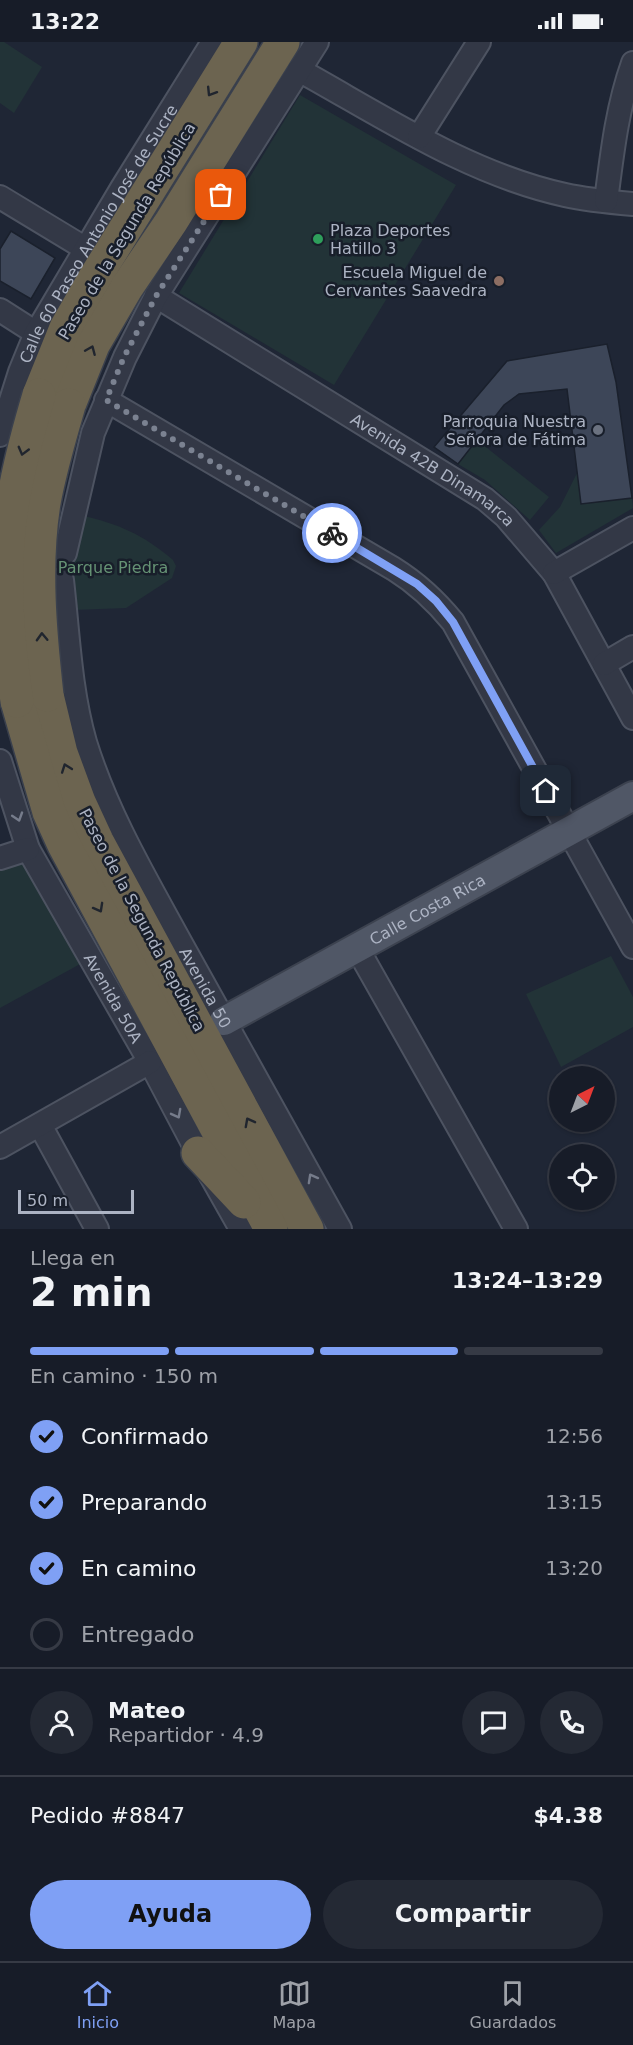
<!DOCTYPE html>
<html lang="es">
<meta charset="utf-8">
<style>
body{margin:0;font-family:"DejaVu Sans",sans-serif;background:#242934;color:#f1f3f6;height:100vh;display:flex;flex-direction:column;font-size:22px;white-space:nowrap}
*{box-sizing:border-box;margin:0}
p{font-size:20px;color:#9ea1a8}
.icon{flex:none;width:33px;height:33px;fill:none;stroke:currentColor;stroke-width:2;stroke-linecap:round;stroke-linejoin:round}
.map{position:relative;height:1187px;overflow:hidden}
.side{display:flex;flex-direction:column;background:#171c28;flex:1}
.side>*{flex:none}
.needle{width:39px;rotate:42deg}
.controls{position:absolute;left:549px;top:1024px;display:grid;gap:12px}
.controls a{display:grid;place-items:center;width:66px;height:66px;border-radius:50%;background:#171c28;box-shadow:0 2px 4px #0004,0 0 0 2px #363a45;font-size:30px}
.scale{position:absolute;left:18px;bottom:15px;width:116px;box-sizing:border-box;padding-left:6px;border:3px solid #acb3c3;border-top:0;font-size:16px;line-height:21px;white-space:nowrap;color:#acb3c3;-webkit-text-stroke:4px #181e2a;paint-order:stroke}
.pin{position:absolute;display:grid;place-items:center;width:51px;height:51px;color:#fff;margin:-26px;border-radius:12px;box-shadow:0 3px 9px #0006}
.courier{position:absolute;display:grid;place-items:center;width:60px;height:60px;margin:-30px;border:4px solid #7fa0f5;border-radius:50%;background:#fff;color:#222;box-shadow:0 2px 8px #0007}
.summary em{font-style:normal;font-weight:700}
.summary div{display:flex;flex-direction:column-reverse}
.summary{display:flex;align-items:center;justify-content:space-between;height:102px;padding:0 30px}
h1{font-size:39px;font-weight:700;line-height:45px}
.bar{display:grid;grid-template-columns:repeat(4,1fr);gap:9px 6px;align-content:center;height:72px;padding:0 30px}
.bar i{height:8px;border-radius:4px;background:#363a45}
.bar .on{background:#7fa0f5}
.bar p{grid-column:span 4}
.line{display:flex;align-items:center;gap:15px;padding:0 30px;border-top:2px solid #363a45}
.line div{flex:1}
.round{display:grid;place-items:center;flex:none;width:63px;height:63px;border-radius:32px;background:#242934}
ol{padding:0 30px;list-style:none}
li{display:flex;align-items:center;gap:18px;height:66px}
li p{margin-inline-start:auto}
li .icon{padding:6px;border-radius:50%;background:#7fa0f5;color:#111;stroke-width:4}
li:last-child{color:#9ea1a8}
li i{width:33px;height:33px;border:3px solid #363a45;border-radius:50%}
.action{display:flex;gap:12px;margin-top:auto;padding:12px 30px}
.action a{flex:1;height:69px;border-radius:36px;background:#7fa0f5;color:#111;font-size:24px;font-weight:700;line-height:69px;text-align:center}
.action a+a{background:#242934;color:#f1f3f6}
.status{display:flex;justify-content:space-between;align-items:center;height:42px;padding:0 30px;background:#171c28;direction:ltr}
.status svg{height:16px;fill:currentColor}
.menu{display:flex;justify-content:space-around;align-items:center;height:84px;border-top:2px solid #363a45;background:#171c28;font-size:16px;color:#9ea1a8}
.menu a{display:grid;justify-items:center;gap:3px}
.menu .on{color:#7fa0f5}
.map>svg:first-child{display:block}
.green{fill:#223337}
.building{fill:#3d4658;stroke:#1a202c;stroke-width:1.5}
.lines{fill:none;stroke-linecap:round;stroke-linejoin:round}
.minor-casing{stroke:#4d5361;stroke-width:26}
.major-casing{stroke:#3c424f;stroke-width:32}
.highway-casing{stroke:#3a404d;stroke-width:36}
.minor{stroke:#333846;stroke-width:22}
.major{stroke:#505766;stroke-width:28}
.highway{stroke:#6c6450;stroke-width:33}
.highway-bridge-casing{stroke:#3a404d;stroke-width:36;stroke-linecap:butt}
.highway-bridge{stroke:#6c6450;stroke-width:33}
.oneway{stroke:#20252e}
.oneway2{stroke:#767c8b}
.done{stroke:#7b8291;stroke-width:6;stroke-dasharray:0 10.8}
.route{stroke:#7fa0f5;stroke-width:8}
.leisure-dot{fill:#2e9e5b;stroke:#181e2a;stroke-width:2}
.education-dot{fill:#8d6e63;stroke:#181e2a;stroke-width:2}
.worship-dot{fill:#6b7280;stroke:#181e2a;stroke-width:2}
.labels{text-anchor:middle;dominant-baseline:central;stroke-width:5;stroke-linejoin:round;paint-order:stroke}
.poi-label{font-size:16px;fill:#acb3c3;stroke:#181e2a;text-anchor:end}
.street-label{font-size:16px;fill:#acb3c3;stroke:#181e2a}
.park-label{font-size:16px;fill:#659274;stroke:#181e2a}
</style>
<div class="status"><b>13:22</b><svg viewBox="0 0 49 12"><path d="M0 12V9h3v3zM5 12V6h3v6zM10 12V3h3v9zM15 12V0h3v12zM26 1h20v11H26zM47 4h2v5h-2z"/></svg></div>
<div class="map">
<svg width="633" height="1187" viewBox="0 0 633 1187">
<rect width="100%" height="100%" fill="#1f2635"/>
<!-- green -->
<g class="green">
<path d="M 0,0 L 4,0 L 42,25 L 14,71 L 0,61 Z"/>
<path d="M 300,53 L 456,143 L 334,343 L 179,251 Z"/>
<path d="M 477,398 L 549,455 L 530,478 L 485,438 L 458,422 Z"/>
<path d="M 578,429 L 582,462 L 632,456 L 633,466 L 556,511 L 539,488 L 560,465 Z"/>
<path d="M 80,473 C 119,482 142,492 173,518 L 176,524 L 172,536 L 126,566 L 73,568 L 73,511 Z"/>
<path d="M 27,819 L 82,921 L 0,966 L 0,829 Z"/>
<path d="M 611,914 L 633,955 L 633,985 L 561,1025 L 526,952 Z"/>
</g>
<!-- building -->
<g class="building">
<path d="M 11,189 L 55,216 L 31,257 L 0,239 L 0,207 Z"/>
<path d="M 607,302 L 616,340 L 632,456 L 581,462 L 567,347 L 519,352 L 504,363 L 458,422 L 434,405 L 507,319 Z"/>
</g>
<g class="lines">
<!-- minor casing -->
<g class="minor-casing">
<g id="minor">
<path d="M 299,28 C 384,75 469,132 565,153 C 587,158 610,160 633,162"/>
<path d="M 419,95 L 479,0"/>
<path d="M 0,155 L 86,207"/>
<path d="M 606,159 C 612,112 617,66 633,21"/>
<path id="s1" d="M 156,254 L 485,457 L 506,475 L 554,531 L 633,676"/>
<path d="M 0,268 L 36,291"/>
<path d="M 106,358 L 394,527 C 418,542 435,558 453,580 L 633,905"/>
<path id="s2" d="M 0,393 L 20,330 L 36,291 L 122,146 L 213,0"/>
<path d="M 65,511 L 93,391 L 125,315 L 156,254 L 317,0"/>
<path d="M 554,531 L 633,486"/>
<path id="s3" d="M 62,538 C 68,591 70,648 85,700 C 107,772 147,839 183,905 C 235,999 288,1093 340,1187"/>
<path d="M 604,622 L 633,605"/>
<path id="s4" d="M 0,719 L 28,807 L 150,1020 L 198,1111 L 241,1187"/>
<path d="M 0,816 L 28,807"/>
<path d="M 357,906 L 516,1187"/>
<path d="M 40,1083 L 97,1187"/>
<path d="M 0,1105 L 150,1020"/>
</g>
</g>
<!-- major casing -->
<g class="major-casing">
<g id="major">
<path id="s5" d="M 224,979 L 633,754"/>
</g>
</g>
<!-- highway casing -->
<g class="highway-casing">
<g id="highway">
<path d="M 39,353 L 66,286 L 94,237 L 241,0"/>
<path d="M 69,363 L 93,303 L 127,245 L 171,180 L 283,0"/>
<path d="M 47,653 L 61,711 L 79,760 L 97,799 L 307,1187"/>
<path d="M 17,659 L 49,770 L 64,803 L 271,1187"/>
<path d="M 198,1111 L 244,1160"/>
</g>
</g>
<!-- minor -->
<use href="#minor" class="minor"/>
<!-- major -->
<use href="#major" class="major"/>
<!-- highway -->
<use href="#highway" class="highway"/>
<!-- highway-bridge casing -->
<g class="highway-bridge-casing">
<g id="highway-bridge">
<path d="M 47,653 C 40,590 34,523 44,461 C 50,427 60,395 69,363"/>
<path d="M 17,659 C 7,596 2,528 12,465 C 18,427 28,390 39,353"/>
</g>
</g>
<!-- highway-bridge -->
<use href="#highway-bridge" class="highway-bridge"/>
</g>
<!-- one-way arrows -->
<defs><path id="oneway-chevron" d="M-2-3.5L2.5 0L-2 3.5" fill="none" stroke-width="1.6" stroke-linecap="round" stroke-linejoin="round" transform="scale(1.5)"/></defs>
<g class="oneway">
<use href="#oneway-chevron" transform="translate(211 50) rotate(122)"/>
<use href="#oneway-chevron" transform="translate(91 308) rotate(-67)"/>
<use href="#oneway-chevron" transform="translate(23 409) rotate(105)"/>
<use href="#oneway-chevron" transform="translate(42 595) rotate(-92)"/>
<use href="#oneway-chevron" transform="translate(66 726) rotate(-110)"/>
<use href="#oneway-chevron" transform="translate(99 866) rotate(61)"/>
<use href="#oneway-chevron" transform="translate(249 1080) rotate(-118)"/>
</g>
<g class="oneway2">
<use href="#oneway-chevron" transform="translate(18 775) rotate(72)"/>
<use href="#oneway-chevron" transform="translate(177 1072) rotate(62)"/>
<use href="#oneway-chevron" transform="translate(312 1136) rotate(-119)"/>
</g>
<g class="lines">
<!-- done -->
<path class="done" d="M 221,153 L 156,254 L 124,315 L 106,358 L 332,491"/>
<!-- route -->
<path class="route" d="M 332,491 L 417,542 L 436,559 L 453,580 L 546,749"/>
</g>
<!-- markers -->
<circle class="leisure-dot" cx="318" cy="197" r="6"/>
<circle class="education-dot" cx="499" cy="239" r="6"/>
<circle class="worship-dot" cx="598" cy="388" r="6"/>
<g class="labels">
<!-- poi labels -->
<g class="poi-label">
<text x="330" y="188" text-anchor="start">Plaza Deportes<tspan x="330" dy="18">Hatillo 3</tspan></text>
<text x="487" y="230">Escuela Miguel de<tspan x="487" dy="18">Cervantes Saavedra</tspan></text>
<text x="586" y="379">Parroquia Nuestra<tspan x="586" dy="18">Señora de Fátima</tspan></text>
</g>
<!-- street labels -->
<g class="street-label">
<text transform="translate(127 189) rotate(-59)">Paseo de la Segunda República</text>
<text stroke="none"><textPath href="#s2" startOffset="225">Calle 60 Paseo Antonio José de Sucre</textPath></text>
<text stroke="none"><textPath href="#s1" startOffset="327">Avenida 42B Dinamarca</textPath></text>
<text stroke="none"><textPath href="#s5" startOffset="232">Calle Costa Rica</textPath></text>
<text transform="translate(142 878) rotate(62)">Paseo de la Segunda República</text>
<text stroke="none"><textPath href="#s3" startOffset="438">Avenida 50</textPath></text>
<text stroke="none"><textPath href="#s4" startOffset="264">Avenida 50A</textPath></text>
</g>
<!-- park labels -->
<g class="park-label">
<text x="113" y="525">Parque Piedra</text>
</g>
</g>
</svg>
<div class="controls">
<a><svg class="needle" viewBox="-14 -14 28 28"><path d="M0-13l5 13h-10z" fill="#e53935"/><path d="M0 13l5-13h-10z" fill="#9ea1a8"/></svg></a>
<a><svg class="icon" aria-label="locate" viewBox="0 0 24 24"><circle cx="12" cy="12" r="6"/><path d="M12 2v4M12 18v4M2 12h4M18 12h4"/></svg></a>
</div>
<div class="scale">50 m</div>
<div class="pin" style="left:221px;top:153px;background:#ea580c"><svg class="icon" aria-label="bag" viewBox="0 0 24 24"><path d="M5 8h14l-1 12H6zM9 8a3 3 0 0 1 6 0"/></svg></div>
<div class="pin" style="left:546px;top:749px;background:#1f2937"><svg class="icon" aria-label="home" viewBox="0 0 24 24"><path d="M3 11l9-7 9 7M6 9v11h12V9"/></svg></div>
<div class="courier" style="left:332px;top:491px"><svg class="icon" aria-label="bike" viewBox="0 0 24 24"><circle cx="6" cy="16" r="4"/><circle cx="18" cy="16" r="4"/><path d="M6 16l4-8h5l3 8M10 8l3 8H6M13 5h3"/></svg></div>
</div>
<section class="side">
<div class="summary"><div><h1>2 min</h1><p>Llega en</p></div><em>13:24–13:29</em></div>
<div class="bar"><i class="on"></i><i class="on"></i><i class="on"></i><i></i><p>En camino · 150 m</p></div>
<ol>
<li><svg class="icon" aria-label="check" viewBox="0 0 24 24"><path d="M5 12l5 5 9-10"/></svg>Confirmado<p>12:56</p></li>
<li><svg class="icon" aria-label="check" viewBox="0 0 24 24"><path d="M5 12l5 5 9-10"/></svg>Preparando<p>13:15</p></li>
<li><svg class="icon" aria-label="check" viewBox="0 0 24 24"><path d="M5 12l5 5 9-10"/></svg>En camino<p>13:20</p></li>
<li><i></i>Entregado</li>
</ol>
<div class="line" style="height:108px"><a class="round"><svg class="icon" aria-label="person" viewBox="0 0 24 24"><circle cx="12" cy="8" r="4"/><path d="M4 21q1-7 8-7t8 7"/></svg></a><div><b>Mateo</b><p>Repartidor · 4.9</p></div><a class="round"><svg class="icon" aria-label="chat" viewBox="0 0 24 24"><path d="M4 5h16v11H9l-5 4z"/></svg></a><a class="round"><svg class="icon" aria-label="phone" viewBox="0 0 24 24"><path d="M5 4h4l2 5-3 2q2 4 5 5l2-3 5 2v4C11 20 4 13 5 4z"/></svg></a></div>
<div class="line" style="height:78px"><div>Pedido #8847</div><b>$4.38</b></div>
<div class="action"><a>Ayuda</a><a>Compartir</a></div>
</section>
<nav class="menu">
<a class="on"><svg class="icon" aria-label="home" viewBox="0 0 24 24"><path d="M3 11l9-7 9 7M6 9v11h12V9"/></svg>Inicio</a>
<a><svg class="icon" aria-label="map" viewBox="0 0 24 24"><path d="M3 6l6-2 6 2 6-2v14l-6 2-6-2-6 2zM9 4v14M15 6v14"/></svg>Mapa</a>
<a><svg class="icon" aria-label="saved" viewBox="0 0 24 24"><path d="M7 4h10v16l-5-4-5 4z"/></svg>Guardados</a>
</nav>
